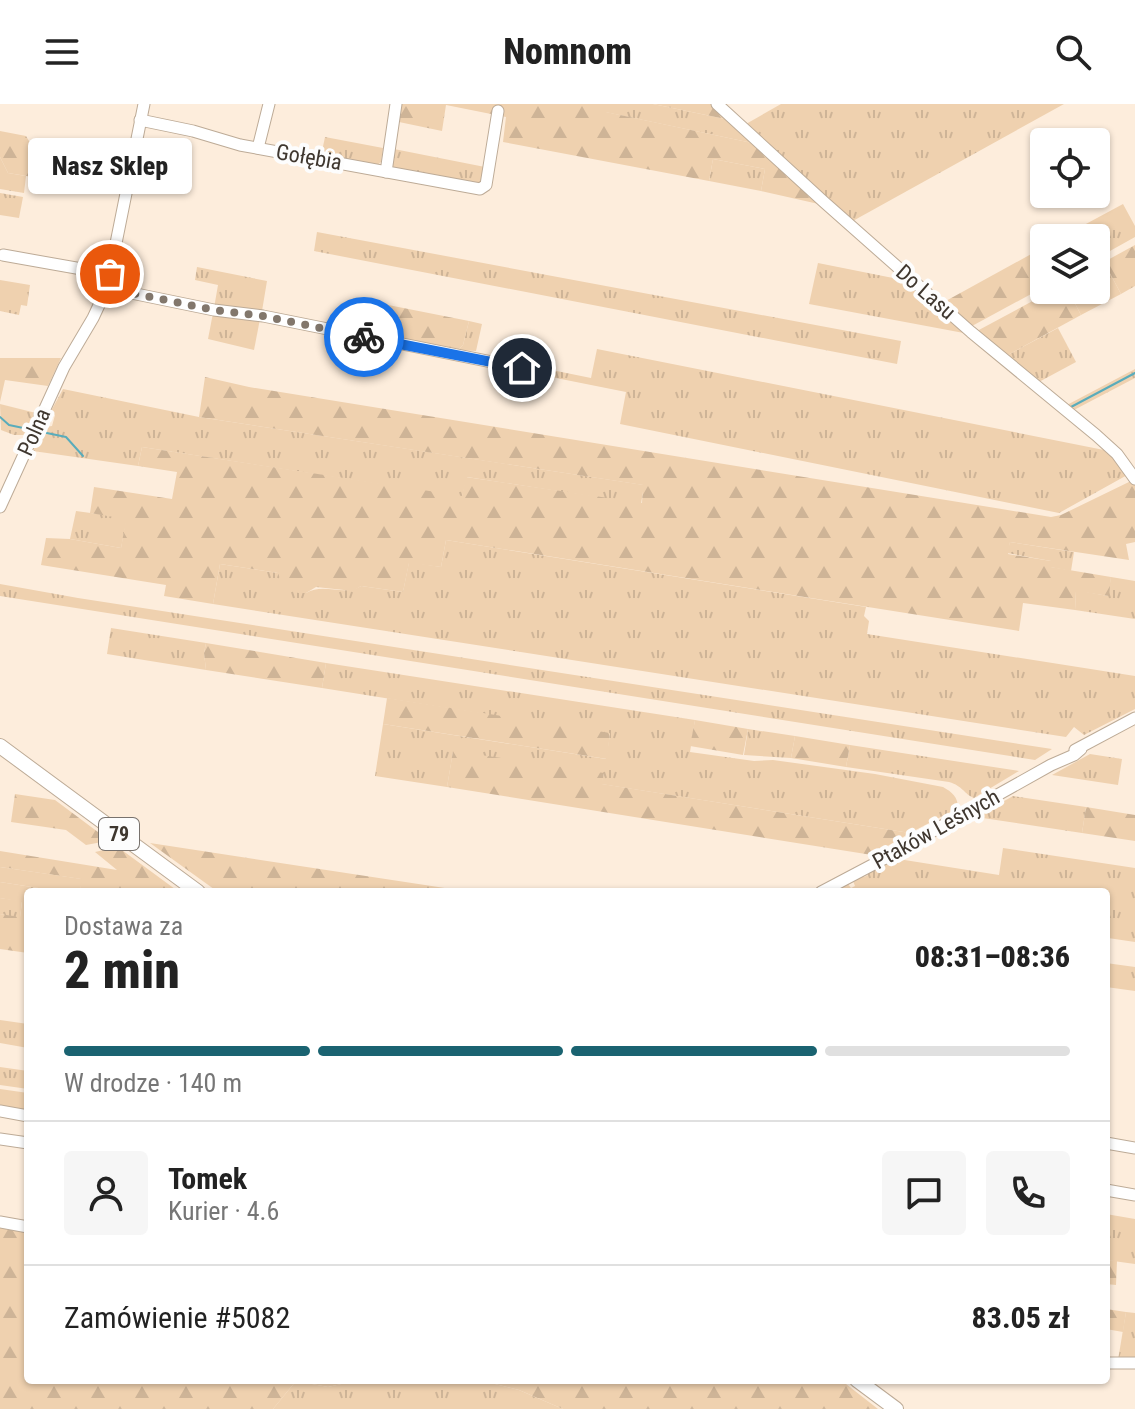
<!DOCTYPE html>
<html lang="pl">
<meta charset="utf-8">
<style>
body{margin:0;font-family:"Roboto Condensed",sans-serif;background:#f6f6f6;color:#222;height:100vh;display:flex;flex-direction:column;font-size:30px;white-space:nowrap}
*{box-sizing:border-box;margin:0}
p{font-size:26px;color:#767676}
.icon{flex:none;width:44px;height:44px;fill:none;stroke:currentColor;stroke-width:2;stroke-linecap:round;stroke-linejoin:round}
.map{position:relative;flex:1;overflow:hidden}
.drawer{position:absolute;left:24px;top:784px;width:1086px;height:496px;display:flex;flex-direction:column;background:#fff;border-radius:8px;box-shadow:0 2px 6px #0004}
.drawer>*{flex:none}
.buttons{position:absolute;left:1030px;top:24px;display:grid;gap:16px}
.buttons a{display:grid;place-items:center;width:80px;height:80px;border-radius:8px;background:#fff;box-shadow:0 2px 6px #0004;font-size:40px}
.pin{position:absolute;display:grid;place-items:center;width:68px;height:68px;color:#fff;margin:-34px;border:4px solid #fff;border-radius:50%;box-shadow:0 2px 8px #0007}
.courier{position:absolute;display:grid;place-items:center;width:80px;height:80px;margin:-40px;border:6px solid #1a73e8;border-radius:50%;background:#fff;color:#222;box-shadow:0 2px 10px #0007}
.bubble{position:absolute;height:56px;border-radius:8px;background:#fff;box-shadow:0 2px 6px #0004;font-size:26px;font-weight:800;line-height:56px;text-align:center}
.overview em{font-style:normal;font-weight:800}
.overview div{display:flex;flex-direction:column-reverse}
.overview{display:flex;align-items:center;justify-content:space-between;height:136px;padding:0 40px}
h1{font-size:52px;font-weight:800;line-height:60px}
.bar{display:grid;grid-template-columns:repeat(4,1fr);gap:12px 8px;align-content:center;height:96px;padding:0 40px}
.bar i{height:10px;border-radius:6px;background:#e0e0e0}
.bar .on{background:#1a6371}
.bar p{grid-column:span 4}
.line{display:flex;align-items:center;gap:20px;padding:0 40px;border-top:2px solid #e0e0e0}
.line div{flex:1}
.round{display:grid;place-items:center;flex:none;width:84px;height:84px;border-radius:8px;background:#f6f6f6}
header{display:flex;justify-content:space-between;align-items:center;height:104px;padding:0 40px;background:#fff;font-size:36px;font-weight:800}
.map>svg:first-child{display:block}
.grass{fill:url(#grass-tufts)}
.forest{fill:url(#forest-firs)}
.garden{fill:#efd1af}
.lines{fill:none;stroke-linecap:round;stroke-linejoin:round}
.stream{stroke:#59acbb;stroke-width:2}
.minor-casing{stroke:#bdab97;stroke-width:13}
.major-casing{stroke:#bdab97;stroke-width:16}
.minor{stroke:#fff;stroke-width:11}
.major{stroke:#fff;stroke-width:14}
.done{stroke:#82776c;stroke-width:8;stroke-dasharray:0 14.4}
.route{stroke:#1a73e8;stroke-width:10}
.labels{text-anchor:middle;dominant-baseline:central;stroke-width:8;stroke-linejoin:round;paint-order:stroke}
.shield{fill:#fdfdfd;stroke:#78726d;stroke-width:2}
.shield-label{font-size:20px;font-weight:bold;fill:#3f372f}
.street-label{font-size:22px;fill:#3f372f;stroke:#fdfdfd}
</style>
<header><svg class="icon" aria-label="menu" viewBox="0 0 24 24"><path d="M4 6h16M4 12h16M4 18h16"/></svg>Nomnom<svg class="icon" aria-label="search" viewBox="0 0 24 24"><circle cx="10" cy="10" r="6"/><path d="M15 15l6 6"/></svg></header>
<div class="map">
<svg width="1135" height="1305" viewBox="0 0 1135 1305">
<defs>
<pattern id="grass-tufts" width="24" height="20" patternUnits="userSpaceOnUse" patternTransform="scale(2)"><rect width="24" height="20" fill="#efd1af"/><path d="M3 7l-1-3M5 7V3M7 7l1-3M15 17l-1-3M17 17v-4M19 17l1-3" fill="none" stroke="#ceb497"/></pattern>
<pattern id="forest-firs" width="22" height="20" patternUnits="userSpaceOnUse" patternTransform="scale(2)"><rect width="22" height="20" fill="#efd1af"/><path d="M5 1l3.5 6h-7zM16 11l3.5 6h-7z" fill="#ceb497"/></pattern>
</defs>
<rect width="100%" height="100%" fill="#fdeddc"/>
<!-- grass -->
<g class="grass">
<path d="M 606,0 L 653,0 L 730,16 L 757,40 L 605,8 Z"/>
<path d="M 781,0 L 1064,0 L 851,118 L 746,20 Z"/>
<path d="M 325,33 L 383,44 L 381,58 L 376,62 L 321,52 Z"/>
<path d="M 394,45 L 485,63 L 483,78 L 478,82 L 395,66 L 392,60 Z"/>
<path d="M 0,53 L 8,69 L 26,72 L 24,89 L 0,85 Z"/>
<path d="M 713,55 L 765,65 L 761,87 L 709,77 Z"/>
<path d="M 0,89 L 23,93 L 19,114 L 0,111 Z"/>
<path d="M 1123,100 L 1135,122 L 1135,133 L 1101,152 L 1096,143 L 1096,134 L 1091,134 L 1084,121 Z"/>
<path d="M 317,128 L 901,237 L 897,260 L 314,147 Z"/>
<path d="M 1104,158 L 1121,190 L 1081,211 L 1068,186 L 1096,186 L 1096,162 Z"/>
<path d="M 818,159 L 908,177 L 969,230 L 809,200 Z"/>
<path d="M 197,163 L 267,177 L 262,207 L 214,204 L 218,181 L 195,176 Z"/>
<path d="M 0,176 L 30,181 L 27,202 L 21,201 L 19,211 L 0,207 Z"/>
<path d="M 213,209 L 260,215 L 254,246 L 208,235 Z"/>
<path d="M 469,217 L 482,220 L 476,247 L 458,246 L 463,241 Z"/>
<path d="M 1058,224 L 1076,258 L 1037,279 L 1006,252 Z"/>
<path d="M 597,245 L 1109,347 L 1129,370 L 1059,409 L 620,320 L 626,288 L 536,270 L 537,263 L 591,274 Z"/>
<path d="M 1135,265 L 1135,274 L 1072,307 L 1065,302 Z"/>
<path d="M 63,285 L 199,313 L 644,381 L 641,400 L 467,373 L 462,393 L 142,343 L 138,362 L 33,347 L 40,330 L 45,323 L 52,322 L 55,311 L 51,307 Z"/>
<path d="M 0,300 L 36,309 L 25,331 L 14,331 L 1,326 Z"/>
<path d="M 76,407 L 127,414 L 121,444 L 70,435 Z"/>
<path d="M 446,436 L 866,503 L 864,512 L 869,517 L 867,530 L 1135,572 L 1135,605 L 1084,631 L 1074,623 L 1066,633 L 213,500 L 220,460 L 278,469 L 306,489 C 324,478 344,493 361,482 L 403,488 L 409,458 L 441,463 Z"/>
<path d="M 1010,438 L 1074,448 L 1071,467 L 1050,463 L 1051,457 L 1007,449 Z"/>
<path d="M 1111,473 L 1135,477 L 1135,515 L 1075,506 L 1076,486 L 1108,492 Z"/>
<path d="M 0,480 L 78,494 L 1052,645 L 1035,656 L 0,492 Z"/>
<path d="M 111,524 L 206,539 L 204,549 L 206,566 L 107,550 Z"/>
<path d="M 326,559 L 695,616 L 690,648 L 754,657 L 773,656 L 875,670 L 943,683 C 952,688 958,693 958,704 L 910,729 L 601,680 L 604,670 L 453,648 L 447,683 L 375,672 L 383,620 L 606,655 L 610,630 L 322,584 Z"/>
<path d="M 748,625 L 795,632 L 791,654 L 744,651 Z"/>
<path d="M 850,641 L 1019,667 L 974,694 C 964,690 963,682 949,678 L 846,663 Z"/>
<path d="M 1090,650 L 1122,655 L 1118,681 L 1052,671 Z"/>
<path d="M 1013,692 L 1086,703 L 1082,729 L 976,713 Z"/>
<path d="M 1003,744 L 1135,764 L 1135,838 L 1108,834 L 1106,854 L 1106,788 L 833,788 L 848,780 L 851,784 L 855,782 L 853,777 L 863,771 L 864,773 L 868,771 L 868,769 L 892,754 L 999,771 Z"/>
<path d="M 0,794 L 22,797 L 20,814 L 0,810 Z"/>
<path d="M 1106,859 L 1135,863 L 1135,887 L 1106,883 Z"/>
<path d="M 0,916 L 28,920 L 28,944 L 0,939 Z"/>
<path d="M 0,963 L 28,967 L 28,985 L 0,981 Z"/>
<path d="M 0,985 L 28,989 L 28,1010 L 0,1006 Z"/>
<path d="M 1106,1110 L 1135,1115 L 1135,1160 L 1106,1156 Z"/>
<path d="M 1126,1208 L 1135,1209 L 1135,1255 L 1118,1256 Z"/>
<path d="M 359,1276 L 479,1276 L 519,1286 L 563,1305 L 273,1305 L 296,1277 L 328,1283 Z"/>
</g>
<!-- forest -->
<g class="forest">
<path d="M 402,0 L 606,0 L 606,8 L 757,40 L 823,101 L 761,87 L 765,65 L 713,55 L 709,77 L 503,38 L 506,13 L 446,1 L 442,27 L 399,18 Z"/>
<path d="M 653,0 L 713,0 L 730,16 Z"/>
<path d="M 0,27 L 26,32 L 38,52 L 60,55 L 57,77 L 8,69 L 0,53 Z"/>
<path d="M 1135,141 L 1135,182 L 1121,190 L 1104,158 Z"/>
<path d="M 1044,143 L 1044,183 L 972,222 L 944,198 Z"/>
<path d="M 1053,186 L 1068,186 L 1081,211 L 1006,252 L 977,227 Z"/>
<path d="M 353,194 L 469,217 L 463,241 L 458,246 L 344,223 L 349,219 Z"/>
<path d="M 0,254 L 61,254 L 48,282 L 5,276 L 0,298 Z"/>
<path d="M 205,273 L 249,283 L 1051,413 L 1061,411 L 1133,376 L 1135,380 L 1135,438 L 1126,440 L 1129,456 L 1010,438 L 1008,450 L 1051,457 L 1051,463 L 1111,473 L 1109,492 L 1076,487 L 1075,506 L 1023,499 L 1019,527 L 446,436 L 441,463 L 409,459 L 403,488 L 361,482 L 353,487 L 316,483 L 306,489 L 298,489 L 283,483 L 278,469 L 220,460 L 213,500 L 164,492 L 166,481 L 41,461 L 46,434 L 70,435 L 121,444 L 126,415 L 90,409 L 94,383 L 172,395 L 177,368 L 138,362 L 142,343 L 462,392 L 466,373 L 642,399 L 643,381 L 199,313 Z"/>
<path d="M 206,539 L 326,559 L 322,584 L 206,566 L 204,549 Z"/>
<path d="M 387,594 L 610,629 L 607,655 L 383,620 Z"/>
<path d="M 695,616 L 748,625 L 743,651 L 690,642 Z"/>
<path d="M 795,632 L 850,641 L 846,663 L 791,654 Z"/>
<path d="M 453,647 L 604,669 L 602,680 L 910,729 L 872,751 L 447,683 Z"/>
<path d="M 15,690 L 55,696 L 106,734 L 102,738 L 86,741 L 66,726 L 11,718 Z"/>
<path d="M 1086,703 L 1135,711 L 1135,737 L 1082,729 Z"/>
<path d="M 111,738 L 179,788 L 80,788 L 81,775 L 0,763 L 0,747 L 117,766 L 95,748 L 104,746 Z"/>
<path d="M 150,739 L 471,788 L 218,788 Z"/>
<path d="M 0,778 L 64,788 L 28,788 L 28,849 L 0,845 L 0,810 L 20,813 L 22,798 L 0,794 Z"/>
<path d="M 0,1124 L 28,1129 L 28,1276 L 359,1276 L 328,1283 L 296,1277 L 273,1305 L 0,1305 Z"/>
<path d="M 1106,1156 L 1117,1157 L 1116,1181 L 1106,1180 Z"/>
<path d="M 1106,1205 L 1126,1208 L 1123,1228 L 1106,1225 Z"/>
<path d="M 479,1276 L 837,1276 L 846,1280 L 878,1305 L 563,1305 L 519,1286 Z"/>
</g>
<!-- garden -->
<path class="garden" d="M 0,763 L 82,775 L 80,788 L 64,788 L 0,778 Z"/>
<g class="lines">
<!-- stream -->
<g class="stream">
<path d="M 1071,303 L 1135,269"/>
<path d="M 0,313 L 9,321 L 28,325"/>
<path d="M 42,328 L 66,333 L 83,352"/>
</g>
<!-- minor casing -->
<g class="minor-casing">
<g id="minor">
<path d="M 717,0 L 824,98 L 971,228 L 1096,331 L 1117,350 L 1135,375"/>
<path d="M 140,16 L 193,27 L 240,41 L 480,85 L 486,81 L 498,7"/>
<path d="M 258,44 L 269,0"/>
<path d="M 386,68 L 396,0"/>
<path d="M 3,151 L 110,170"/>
<path d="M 107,184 L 214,206 L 263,212 L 522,264"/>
<path d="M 0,403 L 64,263 L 93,214 L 107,184 L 144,0"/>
<path d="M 1075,646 L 1135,614"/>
<path d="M 821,788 L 912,740 L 933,727 L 1051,661 L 1074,651 L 1081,645"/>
<path d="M 0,1007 L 28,1012"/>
<path d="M 0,1035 L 28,1039"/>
<path d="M 1106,1039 L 1135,1044"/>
<path d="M 1106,1086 L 1135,1091"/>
<path d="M 0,1118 L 28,1123"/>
<path d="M 1106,1259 L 1135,1259"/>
</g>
</g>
<!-- major casing -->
<g class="major-casing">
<g id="major">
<path d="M 0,642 L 198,788"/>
<path d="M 857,1276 L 896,1305"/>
</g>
</g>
<!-- minor -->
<use href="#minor" class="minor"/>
<!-- major -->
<use href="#major" class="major"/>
</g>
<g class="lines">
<!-- done -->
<path class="done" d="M 110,170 L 107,184 L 214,206 L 263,212 L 364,233"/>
<!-- route -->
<path class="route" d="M 364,233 L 522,264"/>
</g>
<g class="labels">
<!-- shield labels -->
<rect class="shield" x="99" y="714" width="40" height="32" rx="6"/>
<g class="shield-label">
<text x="119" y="730">79</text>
</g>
<!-- street labels -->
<g class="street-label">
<text transform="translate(309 53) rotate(10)">Gołębia</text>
<text transform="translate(926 188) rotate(41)">Do Lasu</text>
<text transform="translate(34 328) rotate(-66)">Polna</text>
<text transform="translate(936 725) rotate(-29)">Ptaków Leśnych</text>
</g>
</g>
</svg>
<div class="buttons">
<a><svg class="icon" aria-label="locate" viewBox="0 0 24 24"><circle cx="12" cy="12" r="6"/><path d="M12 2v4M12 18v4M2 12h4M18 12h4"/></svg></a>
<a><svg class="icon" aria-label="layers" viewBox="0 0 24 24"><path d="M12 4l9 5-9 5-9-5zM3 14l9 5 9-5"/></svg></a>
</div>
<div class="pin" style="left:110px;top:170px;background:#ea580c"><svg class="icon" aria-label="bag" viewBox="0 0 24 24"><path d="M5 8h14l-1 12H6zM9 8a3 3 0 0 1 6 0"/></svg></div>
<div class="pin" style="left:522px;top:264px;background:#1f2937"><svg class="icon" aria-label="home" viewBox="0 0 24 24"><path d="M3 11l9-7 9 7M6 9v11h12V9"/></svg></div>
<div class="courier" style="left:364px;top:233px"><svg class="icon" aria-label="bike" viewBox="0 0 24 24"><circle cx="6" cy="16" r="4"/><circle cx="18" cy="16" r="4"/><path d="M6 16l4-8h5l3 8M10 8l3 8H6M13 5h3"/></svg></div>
<div class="bubble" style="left:28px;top:34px;width:164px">Nasz Sklep</div>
<section class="drawer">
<div class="overview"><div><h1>2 min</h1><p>Dostawa za</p></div><em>08:31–08:36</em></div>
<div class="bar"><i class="on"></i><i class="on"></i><i class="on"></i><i></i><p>W drodze · 140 m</p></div>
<div class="line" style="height:144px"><a class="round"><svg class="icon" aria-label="person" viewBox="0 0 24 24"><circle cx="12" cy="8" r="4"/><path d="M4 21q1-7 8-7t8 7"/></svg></a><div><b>Tomek</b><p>Kurier · 4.6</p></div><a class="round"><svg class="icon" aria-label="chat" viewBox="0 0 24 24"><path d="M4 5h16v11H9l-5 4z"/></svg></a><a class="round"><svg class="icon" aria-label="phone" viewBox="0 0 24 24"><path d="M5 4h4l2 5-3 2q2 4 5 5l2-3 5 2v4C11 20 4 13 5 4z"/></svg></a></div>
<div class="line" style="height:104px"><div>Zamówienie #5082</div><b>83.05 zł</b></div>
</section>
</div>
